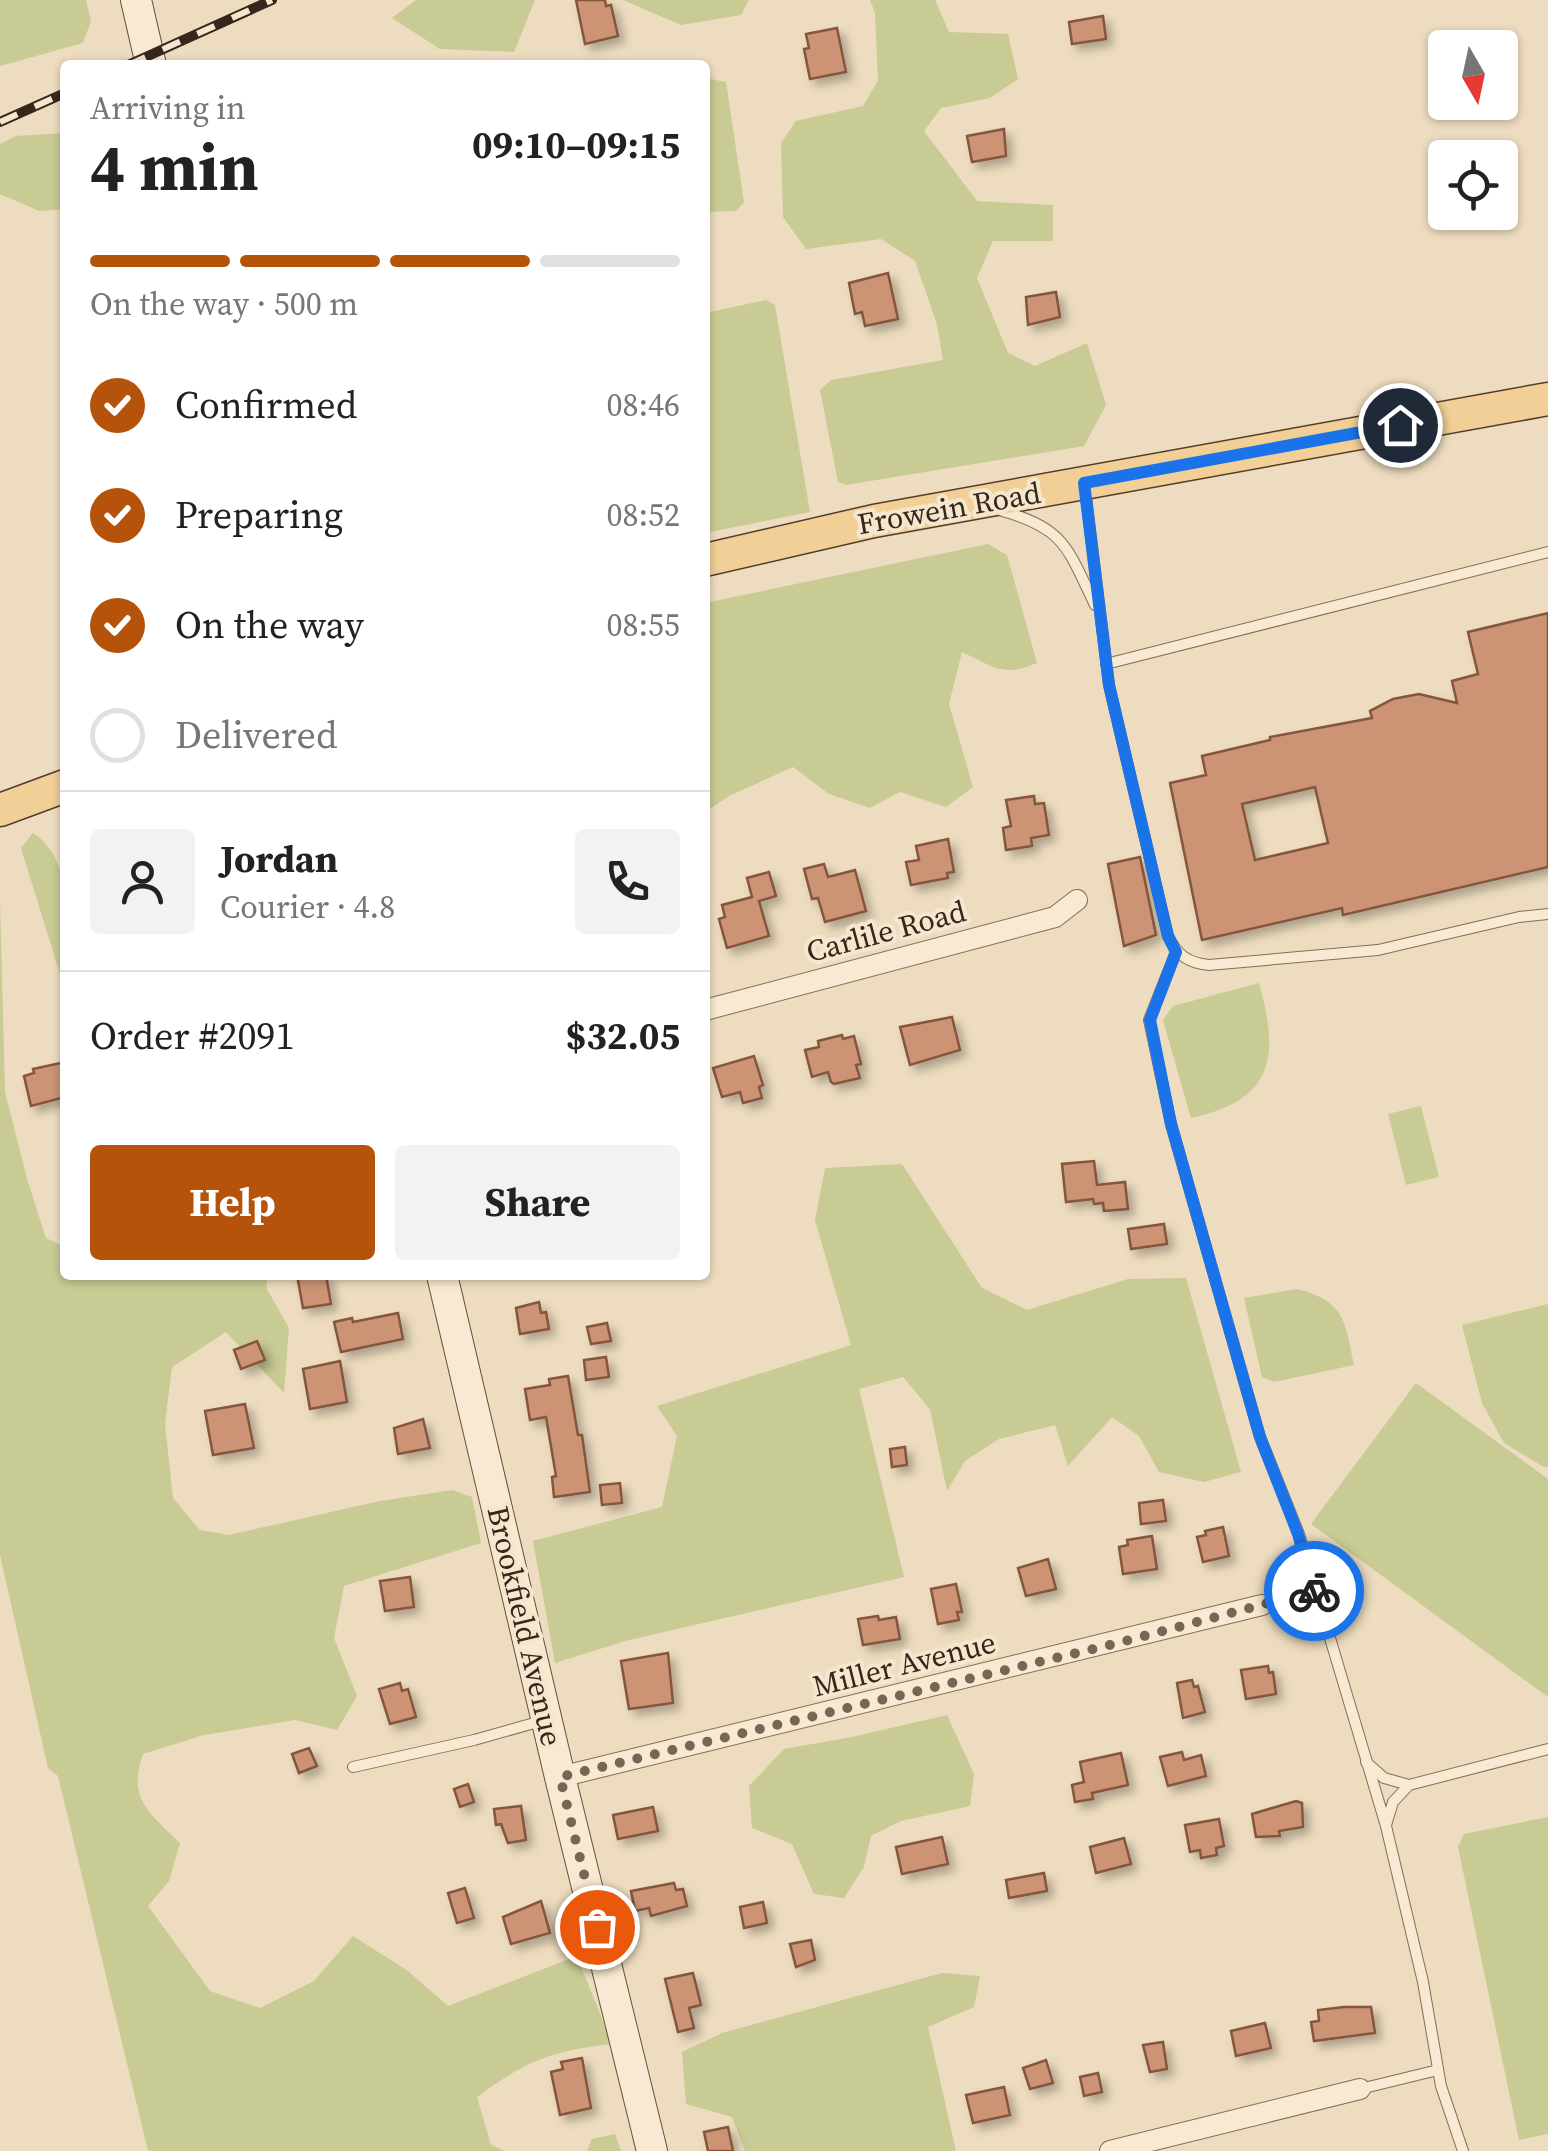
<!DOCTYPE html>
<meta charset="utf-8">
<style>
body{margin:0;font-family:"Source Serif 4",serif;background:#f2f2f2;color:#222;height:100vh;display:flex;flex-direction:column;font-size:38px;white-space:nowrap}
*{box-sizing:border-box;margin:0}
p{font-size:32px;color:#767676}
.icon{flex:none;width:55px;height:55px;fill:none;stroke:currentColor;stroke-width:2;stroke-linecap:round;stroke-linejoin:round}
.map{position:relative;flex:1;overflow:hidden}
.sheet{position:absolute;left:60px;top:60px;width:650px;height:1220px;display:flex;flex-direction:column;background:#fff;border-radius:10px;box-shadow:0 2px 8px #0004}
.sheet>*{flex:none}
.needle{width:65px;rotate:171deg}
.tools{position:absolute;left:1428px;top:30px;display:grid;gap:20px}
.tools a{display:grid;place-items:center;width:90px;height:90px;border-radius:10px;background:#fff;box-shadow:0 2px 8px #0004;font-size:50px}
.pin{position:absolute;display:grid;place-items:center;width:85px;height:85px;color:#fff;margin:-42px;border:5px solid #fff;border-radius:50%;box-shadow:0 2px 10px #0007}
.courier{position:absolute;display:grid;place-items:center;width:100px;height:100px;margin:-50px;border:8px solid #1a73e8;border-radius:50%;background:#fff;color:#222;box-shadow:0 2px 12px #0007}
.headline em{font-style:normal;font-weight:700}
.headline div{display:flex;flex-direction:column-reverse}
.headline{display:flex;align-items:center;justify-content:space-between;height:170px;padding:0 30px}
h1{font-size:65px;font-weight:700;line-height:75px}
.bar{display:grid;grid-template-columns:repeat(4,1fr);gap:15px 10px;align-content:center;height:120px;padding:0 30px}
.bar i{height:12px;border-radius:8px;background:#e0e0e0}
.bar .current{background:#b45309}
.bar p{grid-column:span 4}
.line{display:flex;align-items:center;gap:25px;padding:0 30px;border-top:2px solid #e0e0e0}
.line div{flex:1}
.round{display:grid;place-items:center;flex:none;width:105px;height:105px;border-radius:10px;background:#f2f2f2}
ol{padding:0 30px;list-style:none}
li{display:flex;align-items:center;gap:30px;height:110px}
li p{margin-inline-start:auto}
li .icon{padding:10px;border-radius:50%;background:#b45309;color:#fff;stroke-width:4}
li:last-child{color:#767676}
li i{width:55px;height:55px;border:5px solid #e0e0e0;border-radius:50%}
.button{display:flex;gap:20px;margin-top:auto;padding:20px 30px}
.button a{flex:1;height:115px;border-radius:10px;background:#b45309;color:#fff;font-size:40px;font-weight:700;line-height:115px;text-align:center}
.button a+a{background:#f2f2f2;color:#222}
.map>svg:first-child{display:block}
.green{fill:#c8cb93}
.building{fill:#cc9375;stroke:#85553e;stroke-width:2.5;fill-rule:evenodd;filter:url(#shadow)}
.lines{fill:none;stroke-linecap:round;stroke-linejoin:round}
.service-casing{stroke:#866d58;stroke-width:12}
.minor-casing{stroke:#866d58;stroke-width:22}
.secondary-casing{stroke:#674e3b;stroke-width:32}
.primary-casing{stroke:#533c2c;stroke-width:35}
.service{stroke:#f8ead2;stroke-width:10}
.minor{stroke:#f8ead2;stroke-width:20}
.secondary{stroke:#f8ead2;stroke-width:30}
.primary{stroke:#f1cf96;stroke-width:32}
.rail-casing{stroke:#35271c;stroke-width:10}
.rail{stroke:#f5e7ce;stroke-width:6;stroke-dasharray:19;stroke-linecap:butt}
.done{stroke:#756655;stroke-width:10;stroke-dasharray:0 18}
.route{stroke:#1a73e8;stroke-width:12}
.labels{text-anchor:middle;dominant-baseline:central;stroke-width:8;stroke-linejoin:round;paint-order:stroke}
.street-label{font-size:30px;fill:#35271c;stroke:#f5e7ce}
</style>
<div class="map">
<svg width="1548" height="2151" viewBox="0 0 1548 2151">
<defs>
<filter id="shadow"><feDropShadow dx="6" dy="6" stdDeviation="5" flood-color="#0004"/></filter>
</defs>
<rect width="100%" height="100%" fill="#eddcbf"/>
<!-- green -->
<g class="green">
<path d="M 0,0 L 86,0 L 91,21 L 83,43 L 0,66 Z"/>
<path d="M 416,0 L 535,0 L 514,52 L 440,49 L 392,18 Z"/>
<path d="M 623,0 L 749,0 L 741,15 L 681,25 Z"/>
<path d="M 870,0 L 935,0 L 949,32 L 1008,34 L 1018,79 L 990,98 L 941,108 L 924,131 L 977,201 L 1053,205 L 1053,241 L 993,241 L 977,278 L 1008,353 L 1035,366 L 1087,343 L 1106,405 L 1084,446 L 846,485 L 838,482 L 820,390 L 831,380 L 943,360 L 937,324 L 915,261 L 881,239 L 806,249 L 783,217 L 781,143 L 796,121 L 863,106 L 878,81 L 875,13 Z"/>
<path d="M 705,78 L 726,82 L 744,202 L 736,211 L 705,212 Z"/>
<path d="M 65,133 L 65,209 L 39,211 L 0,194 L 0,144 L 16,136 Z"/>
<path d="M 766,300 L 775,305 L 810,512 L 705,533 L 705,313 Z"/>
<path d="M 988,544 L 1007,555 L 1037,663 C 1002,678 993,666 962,652 L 949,704 L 973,787 L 946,807 L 900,792 L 870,808 L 829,794 L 793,767 L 729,796 L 705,812 L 705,603 Z"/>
<path d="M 33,833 C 80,864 65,941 65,990 L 21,848 Z"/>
<path d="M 0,899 L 5,1092 L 27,1179 L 46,1238 L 65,1247 L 65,1275 L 266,1275 L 267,1289 L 289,1328 L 284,1393 L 226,1332 L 172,1367 L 165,1424 L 173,1498 L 200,1530 L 229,1535 L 380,1501 L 452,1490 L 472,1497 L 481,1543 L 344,1586 L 334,1638 L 357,1696 L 337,1730 L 295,1720 L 204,1735 L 143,1754 C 127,1800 150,1813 180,1843 L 169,1881 L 148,1906 L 210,1991 L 260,2008 L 314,1981 L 353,1936 L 408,1971 L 448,2006 L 577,1956 L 612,2044 C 551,2051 526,2061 477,2097 L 491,2145 L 505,2151 L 148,2151 L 58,1776 L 48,1768 L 0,1555 Z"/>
<path d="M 1259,983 C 1280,1057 1274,1100 1191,1118 L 1163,1020 L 1173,1006 Z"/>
<path d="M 1421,1106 L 1439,1177 L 1406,1185 L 1388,1114 Z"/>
<path d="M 902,1164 L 982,1288 L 1027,1310 L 1128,1279 L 1186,1278 L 1241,1472 L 1204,1482 L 1159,1472 L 1139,1436 L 1112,1417 L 1068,1466 L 1055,1425 L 999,1439 L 965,1461 L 947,1491 L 930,1409 L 903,1377 L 859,1389 L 904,1577 L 625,1641 L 555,1663 L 533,1541 L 662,1507 L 677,1436 L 657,1406 L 851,1345 L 815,1220 L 825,1168 Z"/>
<path d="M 1297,1289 C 1345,1301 1345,1321 1354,1365 L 1274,1382 L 1262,1377 L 1244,1298 Z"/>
<path d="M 1548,1304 L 1548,1467 L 1544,1467 L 1504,1443 L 1482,1403 L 1462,1325 Z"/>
<path d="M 1416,1383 L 1548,1479 L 1548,1697 L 1311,1524 Z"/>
<path d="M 947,1715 L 974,1774 L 970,1806 L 901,1821 L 871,1836 L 864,1867 L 844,1898 L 814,1894 L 792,1844 L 752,1828 L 749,1786 L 784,1749 L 852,1737 Z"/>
<path d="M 1548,1817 L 1548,2134 L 1519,2140 L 1458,1847 L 1464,1834 Z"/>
<path d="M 942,1973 L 980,1976 L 974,2007 L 928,2027 L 956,2151 L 745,2151 L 732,2117 L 686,2104 L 682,2052 L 722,2033 Z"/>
<path d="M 615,2134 L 621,2151 L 587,2151 L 592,2139 Z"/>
</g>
<!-- building -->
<g class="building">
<path d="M 576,0 L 605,0 L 606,6 L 611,5 L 618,36 L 585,44 Z"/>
<path d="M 1103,16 L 1106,39 L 1072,44 L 1069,22 Z"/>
<path d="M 837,28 L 846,72 L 810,79 L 804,49 L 809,48 L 806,34 Z"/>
<path d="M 1004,129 L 1006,156 L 972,162 L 967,136 Z"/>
<path d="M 888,273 L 898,319 L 865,326 L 862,312 L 855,314 L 849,283 Z"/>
<path d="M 1056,292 L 1060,317 L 1028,325 L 1026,297 Z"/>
<path d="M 1548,613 L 1548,867 L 1343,915 L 1342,908 L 1202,940 L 1170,783 L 1206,775 L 1202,756 L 1270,740 L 1270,737 L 1372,718 L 1370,711 L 1393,699 L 1419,694 L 1457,703 L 1452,681 L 1478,674 L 1468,632 ZM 1315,787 L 1328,843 L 1255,860 L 1242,804 Z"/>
<path d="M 1034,796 L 1035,804 L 1044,803 L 1049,835 L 1031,838 L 1032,846 L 1006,850 L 1003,828 L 1011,826 L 1006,800 Z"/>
<path d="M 948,839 L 954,872 L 947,873 L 948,878 L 911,885 L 906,862 L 919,860 L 916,846 Z"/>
<path d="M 1140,857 L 1156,935 L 1124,946 L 1108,864 Z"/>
<path d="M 824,864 L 828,877 L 855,870 L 866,911 L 825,922 L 818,898 L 812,899 L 804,869 Z"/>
<path d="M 769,872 L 776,896 L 759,901 L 769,936 L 727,948 L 719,919 L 725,917 L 722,905 L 752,897 L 747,878 Z"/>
<path d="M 952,1017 L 960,1050 L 910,1065 L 900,1027 Z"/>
<path d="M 842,1035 L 843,1039 L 854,1036 L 861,1064 L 856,1065 L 860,1078 L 834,1084 L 831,1082 L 828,1072 L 812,1077 L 805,1050 L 819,1047 L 818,1041 Z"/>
<path d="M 754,1056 L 763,1085 L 759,1087 L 762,1098 L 743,1103 L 740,1092 L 722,1097 L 713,1068 Z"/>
<path d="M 65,1062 L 65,1097 L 31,1106 L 24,1076 L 34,1073 L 33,1069 Z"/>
<path d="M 1094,1161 L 1097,1185 L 1125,1182 L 1128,1209 L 1104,1211 L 1103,1203 L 1094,1204 L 1093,1199 L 1066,1202 L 1062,1164 Z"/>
<path d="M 1164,1224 L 1167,1244 L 1131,1249 L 1128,1229 Z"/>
<path d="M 297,1275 L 326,1275 L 331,1304 L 303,1308 Z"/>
<path d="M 539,1302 L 541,1313 L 546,1312 L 549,1329 L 520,1334 L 516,1308 Z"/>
<path d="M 398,1313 L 403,1339 L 341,1352 L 334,1322 L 352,1318 L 353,1322 Z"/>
<path d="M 607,1323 L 611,1341 L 591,1344 L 587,1327 Z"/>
<path d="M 257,1341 L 265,1360 L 241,1369 L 234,1350 Z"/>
<path d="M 606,1357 L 609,1377 L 586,1380 L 584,1360 Z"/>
<path d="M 340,1361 L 347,1402 L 310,1409 L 303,1369 Z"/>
<path d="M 568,1376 L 578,1435 L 582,1435 L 590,1492 L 554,1497 L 552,1477 L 556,1476 L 546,1417 L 530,1420 L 525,1389 L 550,1385 L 549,1379 Z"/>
<path d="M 245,1404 L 254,1448 L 213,1455 L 205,1411 Z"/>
<path d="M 423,1419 L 430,1448 L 398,1454 L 394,1428 Z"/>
<path d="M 905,1447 L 907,1465 L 892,1467 L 890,1449 Z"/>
<path d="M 620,1483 L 622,1503 L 602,1505 L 600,1485 Z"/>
<path d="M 1163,1500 L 1166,1521 L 1141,1524 L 1139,1503 Z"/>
<path d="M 1223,1527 L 1229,1556 L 1203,1562 L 1197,1537 L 1206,1535 L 1205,1531 Z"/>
<path d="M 1152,1536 L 1157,1569 L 1123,1574 L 1119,1547 L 1128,1545 L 1127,1540 Z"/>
<path d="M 1048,1559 L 1056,1589 L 1026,1596 L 1018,1568 Z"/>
<path d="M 410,1577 L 414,1607 L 385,1611 L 380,1581 Z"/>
<path d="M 956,1584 L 962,1612 L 957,1612 L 959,1620 L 938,1624 L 931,1589 Z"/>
<path d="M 878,1616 L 879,1620 L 896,1617 L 900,1639 L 863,1645 L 858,1619 Z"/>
<path d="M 668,1653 L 673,1703 L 629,1709 L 621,1661 Z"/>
<path d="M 1268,1666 L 1269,1673 L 1273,1672 L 1276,1694 L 1246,1699 L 1241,1670 Z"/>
<path d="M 1192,1680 L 1194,1687 L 1198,1686 L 1205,1712 L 1183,1718 L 1177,1683 Z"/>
<path d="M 400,1683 L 402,1691 L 408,1689 L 416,1717 L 390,1724 L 379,1689 Z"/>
<path d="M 309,1748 L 317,1766 L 299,1773 L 292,1754 Z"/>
<path d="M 1182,1752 L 1184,1760 L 1201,1755 L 1206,1776 L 1168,1786 L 1160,1757 Z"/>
<path d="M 1121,1753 L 1128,1785 L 1092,1793 L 1093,1799 L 1075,1802 L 1072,1785 L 1084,1782 L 1080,1762 Z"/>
<path d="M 468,1784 L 474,1802 L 460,1807 L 454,1789 Z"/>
<path d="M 1296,1801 L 1302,1803 L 1303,1827 L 1279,1831 L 1280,1836 L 1256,1837 L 1252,1814 Z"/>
<path d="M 521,1806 L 526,1840 L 508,1843 L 501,1824 L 496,1825 L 494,1809 Z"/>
<path d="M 653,1807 L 658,1831 L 618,1839 L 613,1815 Z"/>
<path d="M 1219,1819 L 1224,1846 L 1216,1848 L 1217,1855 L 1201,1858 L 1200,1850 L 1190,1852 L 1185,1825 Z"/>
<path d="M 942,1837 L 948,1864 L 902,1874 L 896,1847 Z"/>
<path d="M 1124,1838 L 1131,1864 L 1096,1873 L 1090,1847 Z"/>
<path d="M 1044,1873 L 1047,1891 L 1009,1898 L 1006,1880 Z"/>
<path d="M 674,1883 L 676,1890 L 683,1889 L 687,1906 L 651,1916 L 649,1908 L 635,1911 L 631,1891 Z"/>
<path d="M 465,1888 L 474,1918 L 457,1923 L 448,1893 Z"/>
<path d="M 541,1901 L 550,1933 L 511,1944 L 503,1917 Z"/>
<path d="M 763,1902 L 767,1923 L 744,1928 L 740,1907 Z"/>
<path d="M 811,1940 L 815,1960 L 796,1967 L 790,1944 Z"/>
<path d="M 693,1973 L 701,2005 L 689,2008 L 694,2028 L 678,2032 L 665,1979 Z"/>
<path d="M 1344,2007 L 1371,2007 L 1375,2033 L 1314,2041 L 1311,2022 L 1319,2021 L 1318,2010 Z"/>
<path d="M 1265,2023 L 1271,2048 L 1236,2056 L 1231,2031 Z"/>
<path d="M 1163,2042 L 1167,2069 L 1150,2072 L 1143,2045 Z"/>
<path d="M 582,2058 L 591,2108 L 560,2115 L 551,2072 L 563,2069 L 561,2062 Z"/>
<path d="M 1046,2060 L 1053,2083 L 1030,2089 L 1023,2068 Z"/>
<path d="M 1098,2073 L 1102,2092 L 1084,2096 L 1080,2077 Z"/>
<path d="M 1004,2087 L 1010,2115 L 973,2123 L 966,2095 Z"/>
<path d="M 728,2127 L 733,2151 L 708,2151 L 704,2132 Z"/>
</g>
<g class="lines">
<!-- service casing -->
<g class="service-casing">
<g id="service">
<path d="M 1085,488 L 1109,685 L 1168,936 C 1177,955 1188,963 1209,965 L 1378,950 L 1519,917 L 1548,914"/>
<path d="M 999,510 C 1065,528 1067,547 1095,605"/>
<path d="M 1106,664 L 1548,552"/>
<path d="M 1176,952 L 1149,1020 L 1171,1124 L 1260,1437 L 1299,1534 L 1386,1826 L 1423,1982 L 1441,2086 L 1463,2151"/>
<path d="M 1262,1605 L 1315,1592"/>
<path d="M 1366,1762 L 1384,1778 L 1409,1785"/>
<path d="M 353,1767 L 474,1740 L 545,1720"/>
<path d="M 1386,1825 L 1393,1802 L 1409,1785 L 1548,1749"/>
<path d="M 1360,2089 L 1438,2070"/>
</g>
</g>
<!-- minor casing -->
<g class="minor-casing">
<g id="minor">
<path d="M 705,1010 L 1055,917 L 1077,900"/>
<path d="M 560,1777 L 1262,1605"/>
<path d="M 1110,2151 L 1360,2089"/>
</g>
</g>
<!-- secondary casing -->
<g class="secondary-casing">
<g id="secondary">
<path d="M 136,0 L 151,65"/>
<path d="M 442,1275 L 560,1777 L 652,2151"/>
</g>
</g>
<!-- primary casing -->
<g class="primary-casing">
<g id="primary">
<path d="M 705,560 L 874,521 L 1548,399"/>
<path d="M 0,810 L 65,786"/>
</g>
</g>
<!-- service -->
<use href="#service" class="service"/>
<!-- minor -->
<use href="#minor" class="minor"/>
<!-- secondary -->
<use href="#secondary" class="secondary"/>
<!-- primary -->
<use href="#primary" class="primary"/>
<!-- rail casing -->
<g class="rail-casing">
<g id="rail">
<path d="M 128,65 L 272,0"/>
<path d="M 0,122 L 65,93"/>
</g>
</g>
<!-- rail -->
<use href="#rail" class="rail"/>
</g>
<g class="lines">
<!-- done -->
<path class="done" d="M 597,1927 L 560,1777 L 1114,1644 L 1314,1591"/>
<!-- route -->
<path class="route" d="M 1314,1591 L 1298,1534 L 1260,1437 L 1171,1124 L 1150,1020 L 1176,952 L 1168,936 L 1109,685 L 1084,483 L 1400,425"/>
</g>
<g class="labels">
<!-- street labels -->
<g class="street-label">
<text transform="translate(949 508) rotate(-10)">Frowein Road</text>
<text transform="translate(886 931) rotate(-15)">Carlile Road</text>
<text transform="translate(525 1626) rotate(77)">Brookfield Avenue</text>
<text transform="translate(904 1664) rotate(-14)">Miller Avenue</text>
</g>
</g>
</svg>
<div class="tools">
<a><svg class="needle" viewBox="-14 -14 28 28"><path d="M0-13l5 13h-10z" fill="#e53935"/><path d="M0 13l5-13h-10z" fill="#767676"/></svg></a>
<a><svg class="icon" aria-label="locate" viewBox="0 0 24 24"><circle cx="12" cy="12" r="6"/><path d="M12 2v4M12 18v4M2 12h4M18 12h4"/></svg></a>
</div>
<div class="pin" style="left:597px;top:1927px;background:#ea580c"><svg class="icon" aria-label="bag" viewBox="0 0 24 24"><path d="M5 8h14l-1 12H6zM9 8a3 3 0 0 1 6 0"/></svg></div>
<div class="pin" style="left:1400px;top:425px;background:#1f2937"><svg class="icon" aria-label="home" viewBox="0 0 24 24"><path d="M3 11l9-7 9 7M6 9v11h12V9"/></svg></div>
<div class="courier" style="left:1314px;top:1591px"><svg class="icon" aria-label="bike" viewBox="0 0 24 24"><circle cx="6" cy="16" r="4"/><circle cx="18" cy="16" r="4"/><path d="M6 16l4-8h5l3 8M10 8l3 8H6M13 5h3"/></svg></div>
<section class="sheet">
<div class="headline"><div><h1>4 min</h1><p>Arriving in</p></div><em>09:10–09:15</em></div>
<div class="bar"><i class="current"></i><i class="current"></i><i class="current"></i><i></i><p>On the way · 500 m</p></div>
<ol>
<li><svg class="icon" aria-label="check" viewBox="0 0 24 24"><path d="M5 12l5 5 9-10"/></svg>Confirmed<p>08:46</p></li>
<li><svg class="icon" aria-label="check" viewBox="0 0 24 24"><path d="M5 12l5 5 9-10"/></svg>Preparing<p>08:52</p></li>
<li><svg class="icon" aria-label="check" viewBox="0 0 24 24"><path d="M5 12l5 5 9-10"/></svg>On the way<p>08:55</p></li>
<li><i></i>Delivered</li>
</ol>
<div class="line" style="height:180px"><a class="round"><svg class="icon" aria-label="person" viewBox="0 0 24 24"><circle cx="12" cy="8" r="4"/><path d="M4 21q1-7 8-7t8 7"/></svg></a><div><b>Jordan</b><p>Courier · 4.8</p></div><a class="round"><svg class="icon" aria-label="phone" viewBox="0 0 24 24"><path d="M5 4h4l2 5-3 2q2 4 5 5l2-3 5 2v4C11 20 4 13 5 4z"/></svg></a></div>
<div class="line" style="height:130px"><div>Order #2091</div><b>$32.05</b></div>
<div class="button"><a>Help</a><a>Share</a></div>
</section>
</div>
